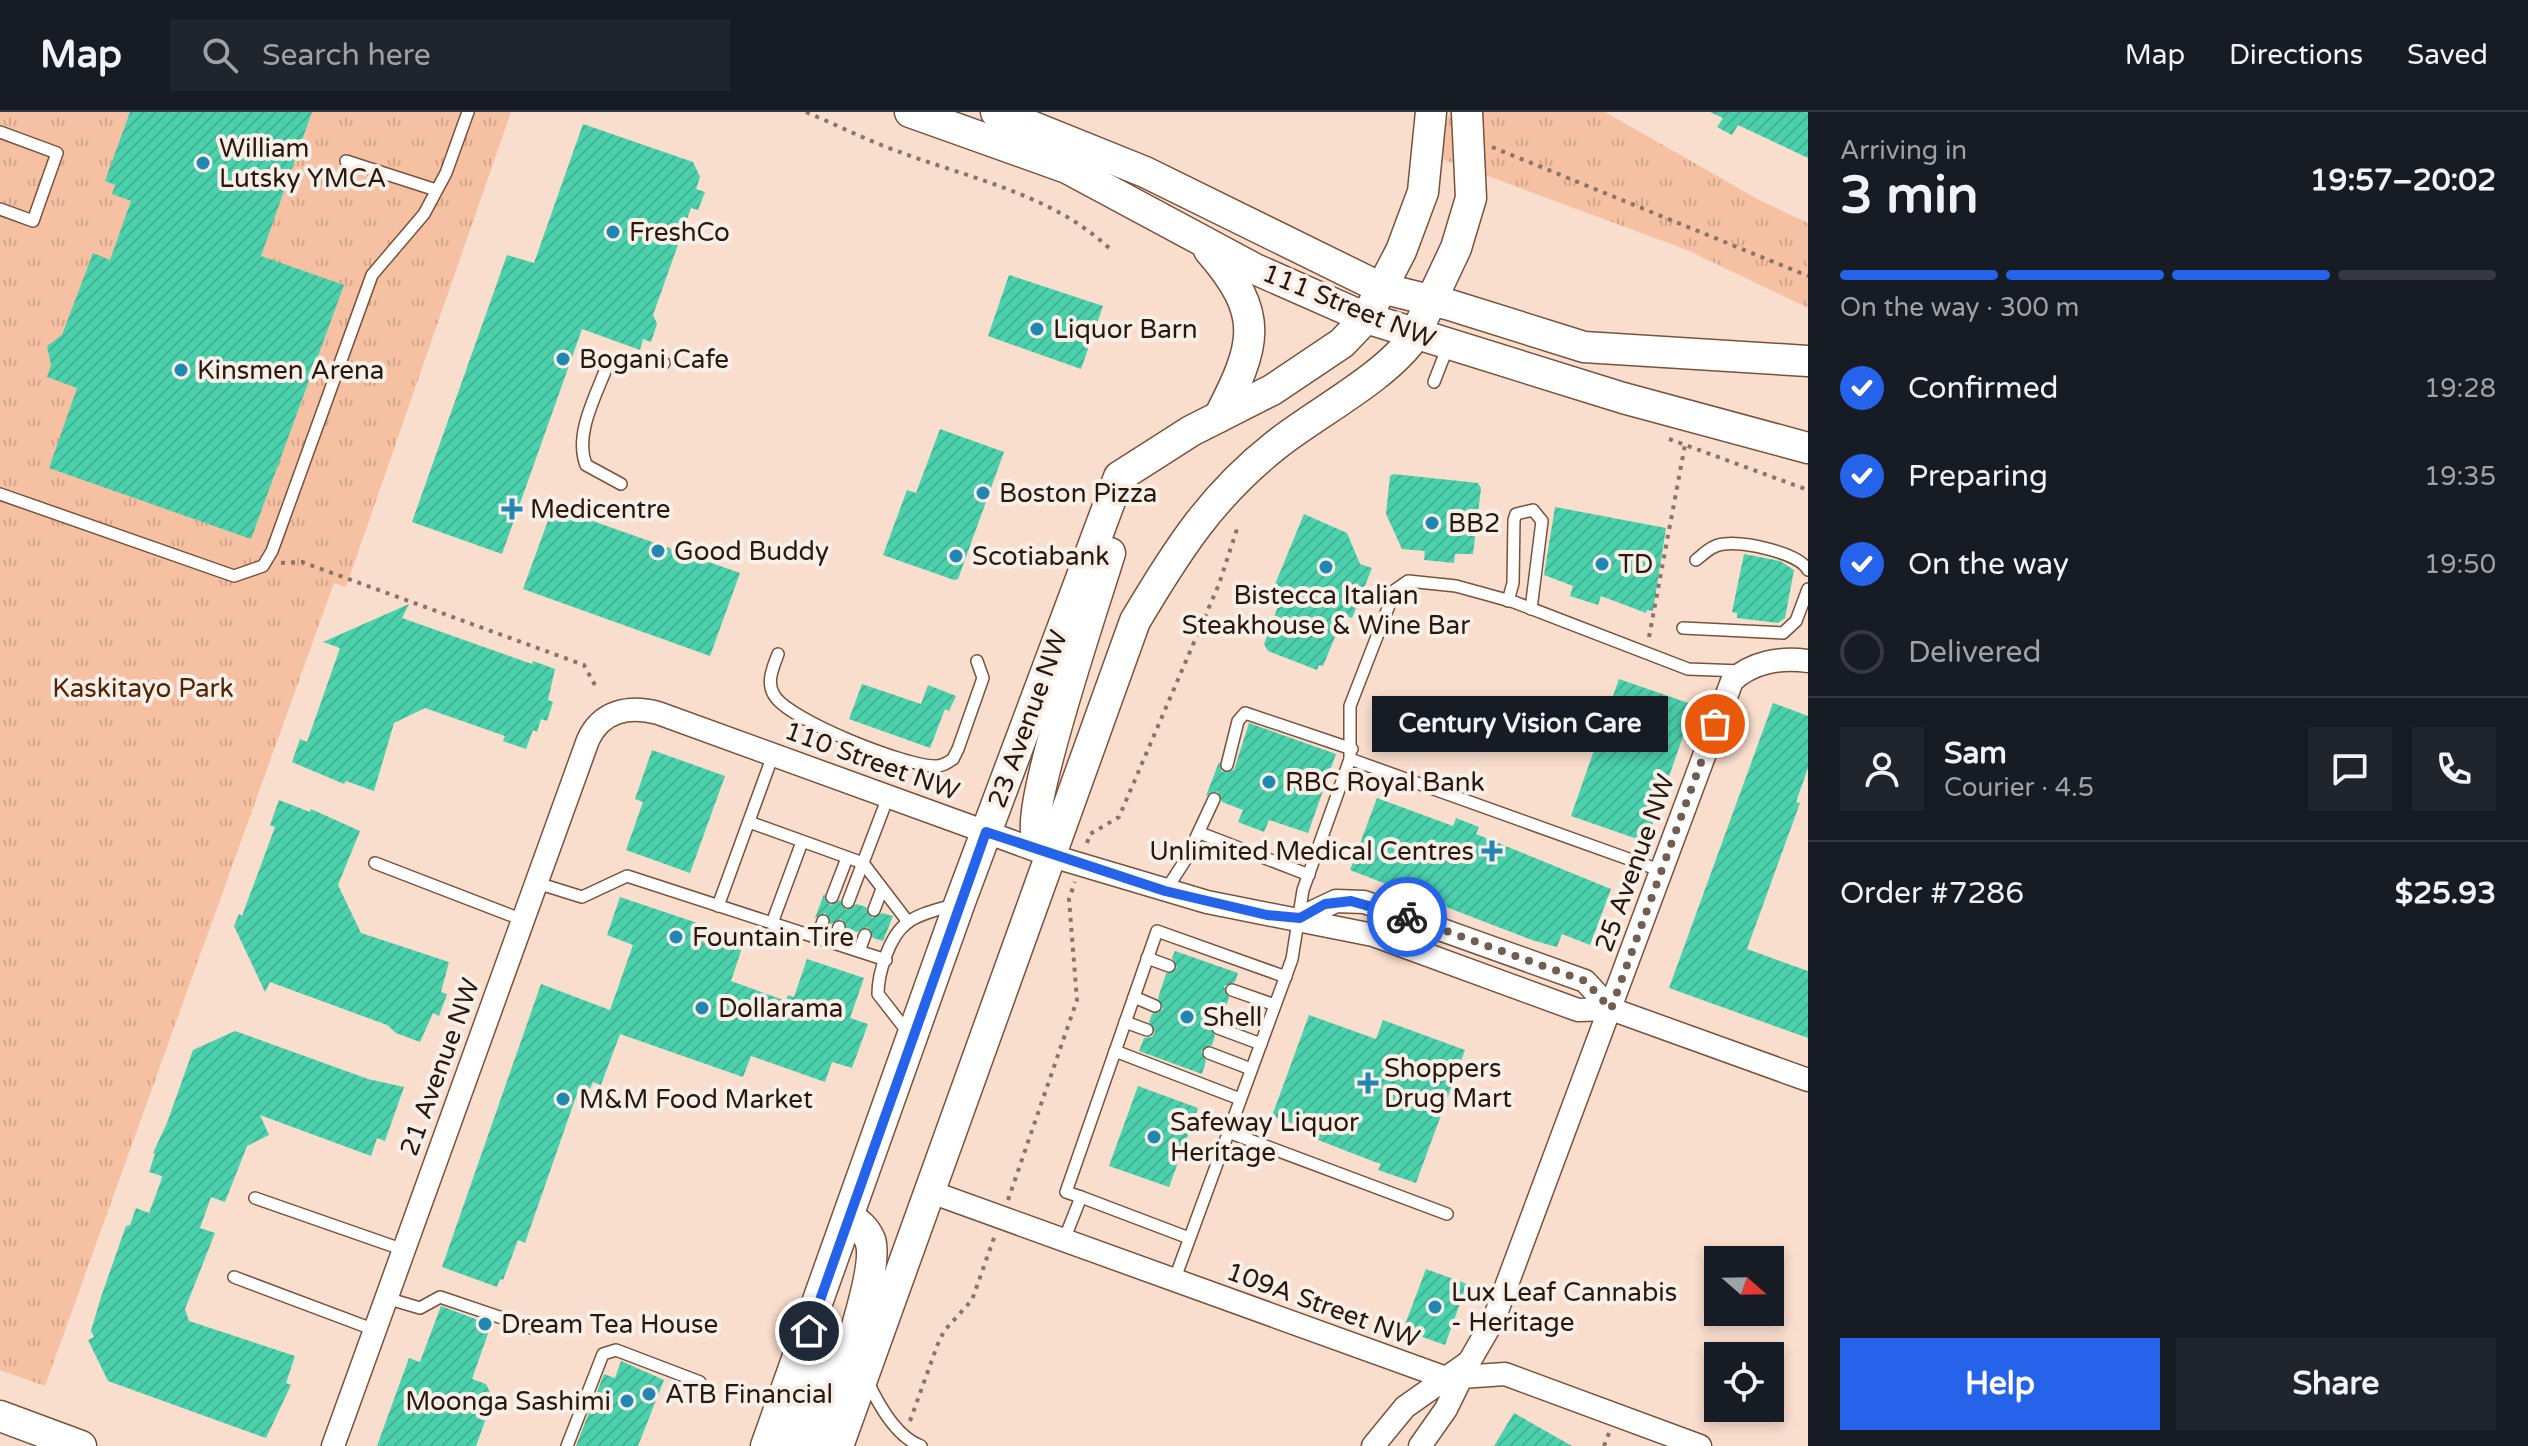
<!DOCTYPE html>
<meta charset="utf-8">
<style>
body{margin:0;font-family:"Varela Round",sans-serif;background:#20242c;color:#f1f3f6;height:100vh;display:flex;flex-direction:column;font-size:30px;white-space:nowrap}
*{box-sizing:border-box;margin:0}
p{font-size:26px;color:#9ea1a6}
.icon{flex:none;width:44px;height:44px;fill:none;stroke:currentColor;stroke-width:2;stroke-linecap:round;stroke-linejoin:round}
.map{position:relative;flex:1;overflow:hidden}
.side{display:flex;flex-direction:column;background:#171b24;width:720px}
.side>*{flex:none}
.needle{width:52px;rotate:110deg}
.fabs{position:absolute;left:1704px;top:1134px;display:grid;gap:16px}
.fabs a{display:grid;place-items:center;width:80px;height:80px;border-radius:0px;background:#171b24;box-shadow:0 4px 12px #0003;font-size:40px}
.pin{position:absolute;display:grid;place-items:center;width:68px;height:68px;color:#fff;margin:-34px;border:4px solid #fff;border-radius:50%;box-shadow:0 2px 8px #0007}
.courier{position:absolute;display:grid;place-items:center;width:80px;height:80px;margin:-40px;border:6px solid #2563eb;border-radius:50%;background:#fff;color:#222;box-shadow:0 2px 10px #0007}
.bubble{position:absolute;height:56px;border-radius:0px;background:#171b24;box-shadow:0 4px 12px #0003;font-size:26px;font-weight:700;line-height:56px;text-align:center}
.overview em{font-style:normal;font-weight:700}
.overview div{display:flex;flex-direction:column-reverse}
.overview{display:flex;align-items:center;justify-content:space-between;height:136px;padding:0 32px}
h1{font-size:52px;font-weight:700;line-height:60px}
.bar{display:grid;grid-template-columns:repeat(4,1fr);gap:12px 8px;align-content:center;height:96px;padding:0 32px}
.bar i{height:10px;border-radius:6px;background:#363941}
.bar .on{background:#2563eb}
.bar p{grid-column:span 4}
.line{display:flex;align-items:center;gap:20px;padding:0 32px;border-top:2px solid #363941}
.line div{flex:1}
.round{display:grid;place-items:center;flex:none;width:84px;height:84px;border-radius:0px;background:#20242c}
ol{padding:0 32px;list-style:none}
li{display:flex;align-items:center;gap:24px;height:88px}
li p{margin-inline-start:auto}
li .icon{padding:8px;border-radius:50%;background:#2563eb;color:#fff;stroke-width:4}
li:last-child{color:#9ea1a6}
li i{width:44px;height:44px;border:4px solid #363941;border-radius:50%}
.primary-button{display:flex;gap:16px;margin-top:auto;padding:16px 32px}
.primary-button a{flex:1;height:92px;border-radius:0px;background:#2563eb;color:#fff;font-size:32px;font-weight:700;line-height:92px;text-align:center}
.primary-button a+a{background:#20242c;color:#f1f3f6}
header{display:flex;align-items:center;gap:48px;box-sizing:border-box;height:112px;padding:0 40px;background:#171b24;border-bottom:2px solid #363941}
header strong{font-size:38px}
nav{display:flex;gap:44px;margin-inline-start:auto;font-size:28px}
.search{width:560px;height:72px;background:#20242c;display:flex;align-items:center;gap:20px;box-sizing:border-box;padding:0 28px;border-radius:0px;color:#9ea1a6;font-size:30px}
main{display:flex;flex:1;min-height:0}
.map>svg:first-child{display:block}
.park{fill:url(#park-tufts)}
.building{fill:url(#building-hatch)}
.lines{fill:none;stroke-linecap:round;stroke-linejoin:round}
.lane-casing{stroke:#79523b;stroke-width:14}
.street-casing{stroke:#79523b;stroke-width:25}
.secondary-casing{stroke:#79523b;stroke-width:33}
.path{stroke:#897467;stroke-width:4;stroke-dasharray:4 6;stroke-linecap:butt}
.lane{stroke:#fff;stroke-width:11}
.street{stroke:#fff;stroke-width:22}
.secondary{stroke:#fff;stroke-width:30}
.done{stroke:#715d51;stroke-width:8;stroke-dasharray:0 14.4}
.route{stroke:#2563eb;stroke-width:10}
.poi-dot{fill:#2287b0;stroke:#f8efe9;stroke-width:3}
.labels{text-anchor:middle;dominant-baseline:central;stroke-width:8;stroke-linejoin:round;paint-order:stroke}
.poi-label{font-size:26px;fill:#28180e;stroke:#f8efe9;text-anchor:start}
.street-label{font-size:26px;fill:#28180e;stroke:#f8efe9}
.park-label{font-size:26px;fill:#502506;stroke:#f8efe9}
</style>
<header>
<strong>Map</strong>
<div class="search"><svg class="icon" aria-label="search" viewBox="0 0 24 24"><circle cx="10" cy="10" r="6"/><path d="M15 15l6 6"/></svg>Search here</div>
<nav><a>Map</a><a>Directions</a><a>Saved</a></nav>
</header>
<main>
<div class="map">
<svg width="1808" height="1334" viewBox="0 0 1808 1334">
<defs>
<pattern id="park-tufts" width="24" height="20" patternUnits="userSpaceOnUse" patternTransform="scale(2)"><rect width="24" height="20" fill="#f6c1a3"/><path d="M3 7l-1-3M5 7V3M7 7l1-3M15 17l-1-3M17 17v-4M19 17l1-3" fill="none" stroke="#d3a58b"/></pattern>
<pattern id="building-hatch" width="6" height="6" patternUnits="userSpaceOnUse" patternTransform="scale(2)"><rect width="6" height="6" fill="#4bd1ac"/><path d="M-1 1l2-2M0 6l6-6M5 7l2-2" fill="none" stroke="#42b393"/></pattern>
</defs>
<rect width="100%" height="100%" fill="#f9ddcd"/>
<!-- park -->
<g class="park">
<path d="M 0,0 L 511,0 L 346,475 L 334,471 L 45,1274 L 0,1258 Z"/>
<path d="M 1451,0 L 1605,0 L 1759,88 L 1808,111 L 1808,196 L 1687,138 L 1426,41 Z"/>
</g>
<!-- building -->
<g class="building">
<path d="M 130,0 L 312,0 L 261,144 L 344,173 L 251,427 L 49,356 L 77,276 L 47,265 L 51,253 L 47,234 L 62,223 L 93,141 L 110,148 L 131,89 L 112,82 L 115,73 L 105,69 Z"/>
<path d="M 1710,0 L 1808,0 L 1808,46 L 1738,13 L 1732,23 L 1717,15 L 1723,6 Z"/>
<path d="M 583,12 L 693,50 L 700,65 L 696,77 L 705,80 L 698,98 L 691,96 L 653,203 L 657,212 L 651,230 L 643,227 L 640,238 L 582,217 L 502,442 L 412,410 L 507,143 L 534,151 Z"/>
<path d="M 1009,163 L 1103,194 L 1081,257 L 988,224 Z"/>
<path d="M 940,317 L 1004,340 L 958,467 L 954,468 L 883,443 L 907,378 L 916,381 Z"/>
<path d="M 1393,362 L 1478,371 L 1481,376 L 1473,442 L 1455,442 L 1454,451 L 1424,448 L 1425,439 L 1402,437 L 1386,402 L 1390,364 Z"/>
<path d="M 553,395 L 740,461 L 710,544 L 523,477 Z"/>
<path d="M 1555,395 L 1666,416 L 1653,499 L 1647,498 L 1646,501 L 1601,484 L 1598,493 L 1570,484 L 1573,474 L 1544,463 Z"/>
<path d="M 1304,402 L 1347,421 L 1360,452 L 1372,456 L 1352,506 L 1344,503 L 1323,554 L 1319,553 L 1317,558 L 1268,539 L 1264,532 L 1280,489 L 1271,482 Z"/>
<path d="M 1744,442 L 1780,449 L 1794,458 L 1785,506 L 1778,511 L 1737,506 L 1737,501 L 1732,500 Z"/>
<path d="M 409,492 L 402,506 L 532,552 L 533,549 L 555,557 L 548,588 L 553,590 L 547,609 L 541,607 L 537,620 L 533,618 L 526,637 L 503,629 L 505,624 L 425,596 L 394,611 L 374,679 L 346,669 L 344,672 L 292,650 L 300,627 L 307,630 L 340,536 L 323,530 Z"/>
<path d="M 1619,567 L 1694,593 L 1646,730 L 1571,704 Z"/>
<path d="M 862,572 L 921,592 L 928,573 L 956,584 L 949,599 L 945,597 L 930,636 L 849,607 Z"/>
<path d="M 1773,591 L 1808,604 L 1808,656 L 1796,690 L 1800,691 L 1747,837 L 1808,859 L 1808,926 L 1669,876 Z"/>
<path d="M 1249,611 L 1336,642 L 1308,721 L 1269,708 L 1264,720 L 1238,710 L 1243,698 L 1222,690 L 1217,679 L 1206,684 L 1219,650 L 1222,660 L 1234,658 Z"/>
<path d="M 652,638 L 725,664 L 690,761 L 626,738 L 643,690 L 635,687 Z"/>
<path d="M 1377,686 L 1453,714 L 1456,706 L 1479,715 L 1476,722 L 1611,777 L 1590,833 L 1562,822 L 1557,835 L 1532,828 L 1350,758 Z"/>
<path d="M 279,688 L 310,700 L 311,697 L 360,719 L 338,773 L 361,821 L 449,850 L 441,880 L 447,882 L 439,904 L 433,901 L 420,930 L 396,921 L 387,913 L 270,870 L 265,880 L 234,814 L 239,802 L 242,804 L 275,715 L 270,713 Z"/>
<path d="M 824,782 L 830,793 L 840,788 L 846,798 L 856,792 L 866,795 L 872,806 L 882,801 L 893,804 L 883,829 L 873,826 L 867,815 L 857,820 L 847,817 L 841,807 L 831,812 L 825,801 L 815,806 Z"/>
<path d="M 620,785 L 745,827 L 731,869 L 786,889 L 788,883 L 794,885 L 807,847 L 864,866 L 850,906 L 868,912 L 852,956 L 832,950 L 825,970 L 751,944 L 743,965 L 620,922 L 601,973 L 593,970 L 590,977 L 580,973 L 525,1131 L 518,1128 L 503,1168 L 500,1167 L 497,1175 L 442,1155 L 541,872 L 610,898 L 633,833 L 607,823 Z"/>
<path d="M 1175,839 L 1238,861 L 1235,870 L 1224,874 L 1229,886 L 1221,908 L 1210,914 L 1215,924 L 1212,933 L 1201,939 L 1206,949 L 1202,962 L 1139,939 L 1144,926 L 1152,925 L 1155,920 L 1149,910 L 1152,902 L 1163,897 L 1158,886 L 1166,862 L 1177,856 L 1172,846 Z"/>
<path d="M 1309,903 L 1376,927 L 1383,908 L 1465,938 L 1416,1071 L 1378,1058 L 1381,1052 L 1375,1050 L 1313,1026 L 1315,1020 L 1272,1004 Z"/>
<path d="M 235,919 L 368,967 L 404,975 L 385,1029 L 377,1026 L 371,1044 L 260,1003 L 269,1023 L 247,1034 L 225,1090 L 211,1085 L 200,1116 L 215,1121 L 185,1197 L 189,1209 L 295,1244 L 286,1271 L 291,1273 L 266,1326 L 108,1269 L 88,1228 L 94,1225 L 91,1219 L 101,1185 L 126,1114 L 130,1113 L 136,1096 L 149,1101 L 161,1069 L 162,1064 L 149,1060 L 155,1042 L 153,1041 L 167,1011 L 193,938 Z"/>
<path d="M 1138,974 L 1198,996 L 1169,1075 L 1109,1054 Z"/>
<path d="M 1426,1157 L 1467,1172 L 1445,1233 L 1403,1218 Z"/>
<path d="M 441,1194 L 491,1213 L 472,1267 L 486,1272 L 493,1287 L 476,1334 L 377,1334 L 409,1246 L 420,1250 Z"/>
<path d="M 621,1249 L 664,1268 L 638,1334 L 576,1334 L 604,1262 L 615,1266 Z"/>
<path d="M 1514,1301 L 1572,1334 L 1494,1334 Z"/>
</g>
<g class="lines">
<!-- lane casing -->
<g class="lane-casing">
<g id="lane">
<path d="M 0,20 L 57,41 L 33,109 L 0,97"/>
<path d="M 346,49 L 436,78"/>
<path d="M 1434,270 L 1448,234"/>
<path d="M 621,372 L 586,353 C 574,322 596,284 607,254 L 621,247 L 664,251"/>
<path d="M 0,382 L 234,464 L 263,454 L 272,439 L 372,163 L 424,102 L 446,61 L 468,0"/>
<path d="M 1696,448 C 1705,441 1712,433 1724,432 C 1744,429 1799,441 1808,458"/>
<path d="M 1508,489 L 1513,471 L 1514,408 L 1516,402 L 1533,398 L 1542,409 L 1531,497"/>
<path d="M 1683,516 L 1783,521 L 1796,509 L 1808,477"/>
<path d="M 778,542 C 773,556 766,570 774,583 C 788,608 907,655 936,654 C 943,654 947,651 953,647 L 958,637 L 983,566 L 977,549"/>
<path d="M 1350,647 L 1662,759"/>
<path d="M 1227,653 L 1238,609 L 1245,601 L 1352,637"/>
<path d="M 749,710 L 863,751 L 908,810"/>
<path d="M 1200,721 L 1309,763"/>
<path d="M 375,751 L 523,808"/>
<path d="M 537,771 L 582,785 L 627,764 L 886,848"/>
<path d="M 1166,778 L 1186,747 L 1214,687"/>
<path d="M 832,785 L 847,746"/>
<path d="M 848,790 L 888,685"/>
<path d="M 718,794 L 773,643"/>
<path d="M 874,798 L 882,777"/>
<path d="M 772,811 L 802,730"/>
<path d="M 817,826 L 823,809"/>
<path d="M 833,831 L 839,815"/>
<path d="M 859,839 L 865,823"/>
<path d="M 1147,846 L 1169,854"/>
<path d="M 1232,878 L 1275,893"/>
<path d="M 1134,885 L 1155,894"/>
<path d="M 1125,910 L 1147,918"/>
<path d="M 1218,916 L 1261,932"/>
<path d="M 910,923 L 878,882 C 878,862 889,824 907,811 C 919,801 941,797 956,792"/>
<path d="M 1115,939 L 1240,987"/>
<path d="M 1209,941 L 1251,957"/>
<path d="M 1228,1020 L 1447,1102"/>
<path d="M 1081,1085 L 1189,1126"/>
<path d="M 255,1086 L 404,1138"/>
<path d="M 1064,1128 L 1081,1085 L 1066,1080 L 1157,819 L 1286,865"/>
<path d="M 234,1165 L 375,1218"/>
<path d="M 1174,1169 L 1292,847 L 1303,778 L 1350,647 L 1350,594 L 1395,478 L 1408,469 L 1456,474 L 1514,490 L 1688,557 L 1741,559"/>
<path d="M 386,1186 L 420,1196 L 440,1185 L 532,1216"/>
<path d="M 867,1268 C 878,1292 896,1325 921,1334"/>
<path d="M 567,1334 L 603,1242 L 616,1238 L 700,1270"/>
</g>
</g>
<!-- street casing -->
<g class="street-casing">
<g id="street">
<path d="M 1611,897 L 1808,968"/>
<path d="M 931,1080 L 1446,1266 L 1505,1262 L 1700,1334"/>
<path d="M 1469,1250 L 1494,1207 L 1732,569 C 1752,550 1781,545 1808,549"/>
<path d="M 333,1334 L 588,628 C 601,599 629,593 658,601 L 1052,744 L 1207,790 L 1373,823 L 1578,898 L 1611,897 L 1585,869 L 1364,790 L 1336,789 L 1300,806"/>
<path d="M 1373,1334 L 1405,1295 L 1469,1250 L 1446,1297 L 1420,1334"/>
</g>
</g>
<!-- secondary casing -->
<g class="secondary-casing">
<g id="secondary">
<path d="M 910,0 L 1067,56 L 1255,157 L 1366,206 L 1623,286 L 1808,336"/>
<path d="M 996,0 L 1145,60 L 1381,176 L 1450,193 L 1584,235 L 1808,249"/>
<path d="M 1209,138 C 1266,203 1256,233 1219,305"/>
<path d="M 1052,744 C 1047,739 1039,732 1037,725 C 1025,695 1097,484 1110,441"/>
<path d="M 0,1304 L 81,1334"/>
<path d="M 766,1334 L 960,790 L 1119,365 L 1191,319 L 1272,278 L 1342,231 L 1366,206 L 1401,139 L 1423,80 L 1431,0"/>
<path d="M 794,1334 L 819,1256 L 823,1212"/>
<path d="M 818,1334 C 830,1296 882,1159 870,1128 C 866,1118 858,1110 849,1107"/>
<path d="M 838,1334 L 1135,509 C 1176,440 1211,384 1276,333 C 1316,301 1387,265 1415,223 L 1456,136 L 1471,86 L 1467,0"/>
</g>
</g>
<!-- path -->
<g class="path">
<path d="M 806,0 C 837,13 866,28 897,39 C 971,67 1056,83 1113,140"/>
<path d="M 1492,35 L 1808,164"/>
<path d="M 1669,327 L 1808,378"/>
<path d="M 281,451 L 302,450 L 584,553 L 596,575"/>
<path d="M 1649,525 L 1685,333"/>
<path d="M 1087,731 L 1090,722 L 1119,705 L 1219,472 L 1237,417"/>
<path d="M 1008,1088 L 1077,888 L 1069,787 L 1075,770"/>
<path d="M 910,1309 L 937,1234 L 944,1219 L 972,1188 L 995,1123"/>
<path d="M 1604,1334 L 1609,1321"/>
</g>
<!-- lane -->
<use href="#lane" class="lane"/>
<!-- street -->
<use href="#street" class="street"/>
<!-- secondary -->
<use href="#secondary" class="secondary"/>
</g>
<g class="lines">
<!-- done -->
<path class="done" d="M 1407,805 L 1585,869 L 1611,897 L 1715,612"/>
<!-- route -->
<path class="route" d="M 809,1219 L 986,720 L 1165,779 L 1267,803 L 1300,806 L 1325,792 L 1351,789 L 1407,805"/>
</g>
<!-- markers -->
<g class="poi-dot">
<circle cx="203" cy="51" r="8"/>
<circle cx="613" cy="120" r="8"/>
<circle cx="1037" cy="217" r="8"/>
<circle cx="563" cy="247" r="8"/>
<circle cx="181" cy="258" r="8"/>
<circle cx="983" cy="381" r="8"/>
<path d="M508 385h8v8h8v8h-8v8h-8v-8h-8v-8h8z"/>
<circle cx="1432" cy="411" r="8"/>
<circle cx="658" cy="439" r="8"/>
<circle cx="956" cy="444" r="8"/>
<circle cx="1602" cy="452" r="8"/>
<circle cx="1326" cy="455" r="8"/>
<circle cx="1269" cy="670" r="8"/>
<path d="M1488 727h8v8h8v8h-8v8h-8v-8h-8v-8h8z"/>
<circle cx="676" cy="825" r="8"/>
<circle cx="702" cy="896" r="8"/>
<circle cx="1187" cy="905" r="8"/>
<path d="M1364 959h8v8h8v8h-8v8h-8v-8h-8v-8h8z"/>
<circle cx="563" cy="987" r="8"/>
<circle cx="1154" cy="1025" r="8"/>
<circle cx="1435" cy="1195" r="8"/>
<circle cx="485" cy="1212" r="8"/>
<circle cx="649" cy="1282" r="8"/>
<circle cx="627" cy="1289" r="8"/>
</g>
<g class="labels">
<!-- poi labels -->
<g class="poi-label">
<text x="219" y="36">William<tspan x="219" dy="30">Lutsky YMCA</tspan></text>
<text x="629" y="120">FreshCo</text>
<text x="1053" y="217">Liquor Barn</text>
<text x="579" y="247">Bogani Cafe</text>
<text x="197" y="258">Kinsmen Arena</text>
<text x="999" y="381">Boston Pizza</text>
<text x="530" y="397">Medicentre</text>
<text x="1448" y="411">BB2</text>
<text x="674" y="439">Good Buddy</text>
<text x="972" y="444">Scotiabank</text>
<text x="1618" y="452">TD</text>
<text x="1326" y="483" text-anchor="middle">Bistecca Italian<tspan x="1326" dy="30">Steakhouse &amp; Wine Bar</tspan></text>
<text x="1285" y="670">RBC Royal Bank</text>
<text x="1474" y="739" text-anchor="end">Unlimited Medical Centres</text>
<text x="692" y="825">Fountain Tire</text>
<text x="718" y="896">Dollarama</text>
<text x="1203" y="905">Shell</text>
<text x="1384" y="956">Shoppers<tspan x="1384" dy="30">Drug Mart</tspan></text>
<text x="579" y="987">M&amp;M Food Market</text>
<text x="1170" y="1010">Safeway Liquor<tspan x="1170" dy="30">Heritage</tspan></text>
<text x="1451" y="1180">Lux Leaf Cannabis<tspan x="1451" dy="30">- Heritage</tspan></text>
<text x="501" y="1212">Dream Tea House</text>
<text x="665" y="1282">ATB Financial</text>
<text x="611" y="1289" text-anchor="end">Moonga Sashimi</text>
</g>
<!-- street labels -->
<g class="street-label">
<text transform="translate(1349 194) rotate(22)">111 Street NW</text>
<text transform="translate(1028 607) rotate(-70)">23 Avenue NW</text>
<text transform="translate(872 649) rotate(20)">110 Street NW</text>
<text transform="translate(1635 751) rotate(-70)">25 Avenue NW</text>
<text transform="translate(440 955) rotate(-70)">21 Avenue NW</text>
<text transform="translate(1323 1193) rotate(20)">109A Street NW</text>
</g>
<!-- park labels -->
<g class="park-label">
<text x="143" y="576">Kaskitayo Park</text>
</g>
</g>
</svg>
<div class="fabs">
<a><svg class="needle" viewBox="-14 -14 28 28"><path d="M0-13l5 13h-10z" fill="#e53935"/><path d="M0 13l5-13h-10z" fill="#9ea1a6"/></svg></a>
<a><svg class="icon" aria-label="locate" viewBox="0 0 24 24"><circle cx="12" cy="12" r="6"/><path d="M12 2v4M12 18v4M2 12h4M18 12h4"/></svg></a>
</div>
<div class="pin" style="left:1715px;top:612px;background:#ea580c"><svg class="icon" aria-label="bag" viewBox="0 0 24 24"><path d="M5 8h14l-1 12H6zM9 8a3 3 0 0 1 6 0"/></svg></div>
<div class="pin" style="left:809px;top:1219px;background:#1f2937"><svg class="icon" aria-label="home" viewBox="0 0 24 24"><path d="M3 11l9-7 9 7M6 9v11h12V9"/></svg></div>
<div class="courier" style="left:1407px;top:805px"><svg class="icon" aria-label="bike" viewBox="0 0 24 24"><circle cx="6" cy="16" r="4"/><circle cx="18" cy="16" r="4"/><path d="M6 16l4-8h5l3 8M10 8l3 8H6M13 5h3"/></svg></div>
<div class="bubble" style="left:1372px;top:584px;width:296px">Century Vision Care</div>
</div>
<section class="side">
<div class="overview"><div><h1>3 min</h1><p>Arriving in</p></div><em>19:57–20:02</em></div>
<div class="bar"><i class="on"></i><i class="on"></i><i class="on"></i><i></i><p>On the way · 300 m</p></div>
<ol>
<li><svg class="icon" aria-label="check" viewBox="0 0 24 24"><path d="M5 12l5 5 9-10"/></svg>Confirmed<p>19:28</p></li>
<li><svg class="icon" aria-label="check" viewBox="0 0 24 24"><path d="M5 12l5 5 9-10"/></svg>Preparing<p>19:35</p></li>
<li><svg class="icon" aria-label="check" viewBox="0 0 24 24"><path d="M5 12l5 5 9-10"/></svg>On the way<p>19:50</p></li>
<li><i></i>Delivered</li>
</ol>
<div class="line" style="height:144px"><a class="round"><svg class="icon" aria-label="person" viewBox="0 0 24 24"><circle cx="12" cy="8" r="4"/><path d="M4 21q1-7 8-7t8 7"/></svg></a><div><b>Sam</b><p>Courier · 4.5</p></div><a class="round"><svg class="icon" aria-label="chat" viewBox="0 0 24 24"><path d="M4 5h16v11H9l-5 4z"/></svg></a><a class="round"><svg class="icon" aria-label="phone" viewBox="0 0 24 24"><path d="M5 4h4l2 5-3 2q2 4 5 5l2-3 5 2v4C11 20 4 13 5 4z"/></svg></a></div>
<div class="line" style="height:104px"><div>Order #7286</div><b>$25.93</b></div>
<div class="primary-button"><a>Help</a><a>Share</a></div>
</section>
</main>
